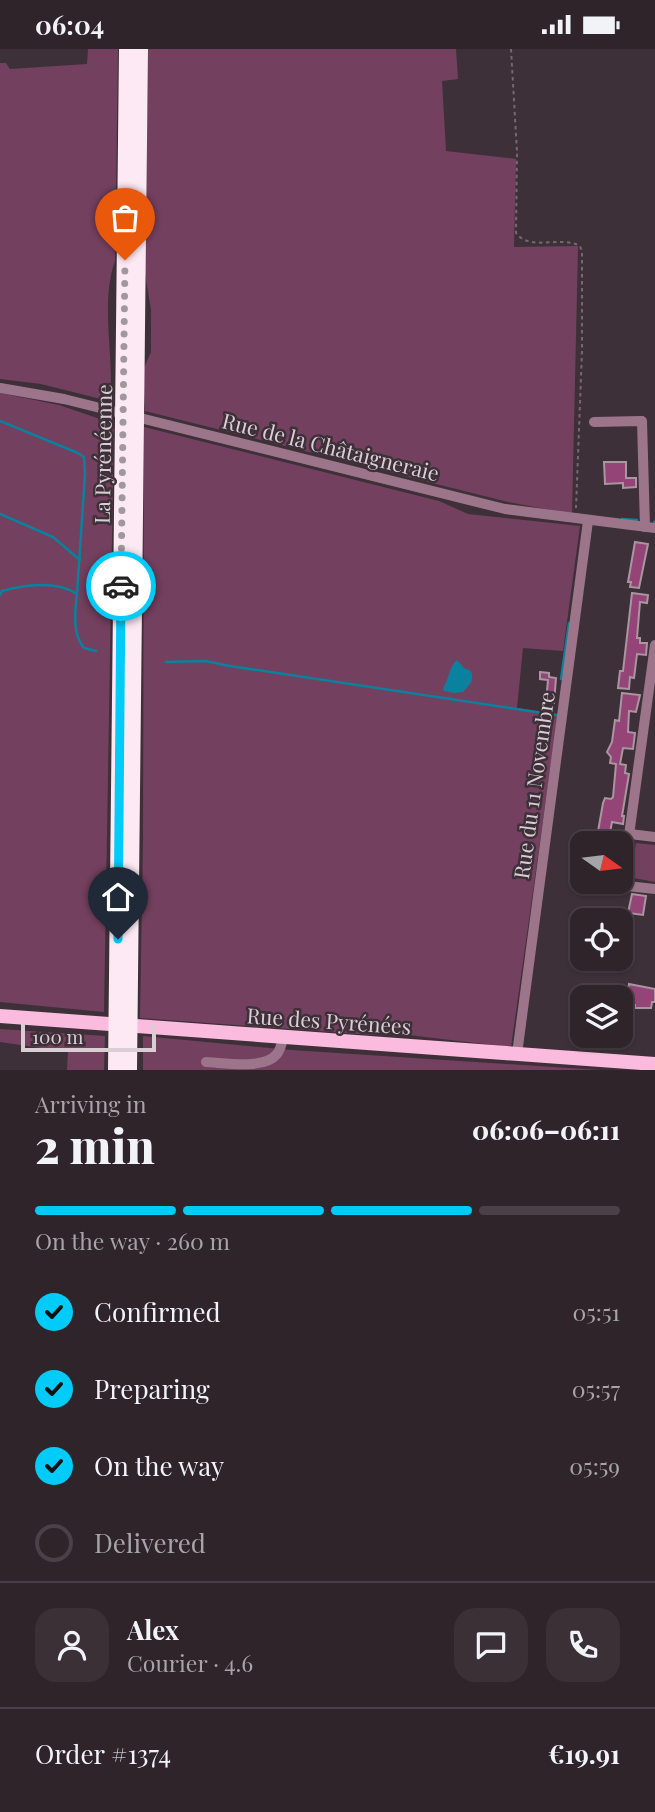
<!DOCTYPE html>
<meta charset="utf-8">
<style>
body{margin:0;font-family:"Playfair Display",serif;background:#3a3036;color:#f1f3f6;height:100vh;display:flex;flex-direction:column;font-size:26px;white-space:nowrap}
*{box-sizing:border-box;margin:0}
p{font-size:23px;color:#a7a4a8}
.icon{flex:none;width:38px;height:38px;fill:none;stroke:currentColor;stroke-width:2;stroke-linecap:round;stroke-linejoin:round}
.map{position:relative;height:1021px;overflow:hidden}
.panel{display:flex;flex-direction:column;background:#2e242a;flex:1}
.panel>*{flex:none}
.needle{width:46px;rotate:104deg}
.buttons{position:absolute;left:570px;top:782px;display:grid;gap:14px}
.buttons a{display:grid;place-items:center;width:63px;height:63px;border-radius:14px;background:#2e242a;box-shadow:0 2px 5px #0004,0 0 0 2px #494147;font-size:35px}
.scale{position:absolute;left:21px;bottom:18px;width:135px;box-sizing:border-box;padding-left:7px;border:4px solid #d8ced3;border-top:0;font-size:19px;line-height:24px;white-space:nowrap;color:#d8ced3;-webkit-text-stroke:5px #3e3038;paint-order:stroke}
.pin{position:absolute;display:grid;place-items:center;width:60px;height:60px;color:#fff;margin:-72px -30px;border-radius:50% 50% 50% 0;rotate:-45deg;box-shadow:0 0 7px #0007}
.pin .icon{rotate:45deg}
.courier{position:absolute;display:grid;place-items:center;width:70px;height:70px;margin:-35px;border:5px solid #01cbf9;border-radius:50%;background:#fff;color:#222;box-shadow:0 2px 9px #0007}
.overview em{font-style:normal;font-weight:800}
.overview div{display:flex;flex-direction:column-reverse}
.overview{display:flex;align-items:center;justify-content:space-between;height:119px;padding:0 35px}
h1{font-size:46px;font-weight:800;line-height:52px}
.bar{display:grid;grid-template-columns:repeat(4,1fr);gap:10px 7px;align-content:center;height:84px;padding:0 35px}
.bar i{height:9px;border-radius:5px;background:#494147}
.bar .selected{background:#01cbf9}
.bar p{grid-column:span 4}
.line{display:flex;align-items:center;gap:18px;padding:0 35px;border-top:2px solid #494147}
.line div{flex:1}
.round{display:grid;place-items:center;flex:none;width:74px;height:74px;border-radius:21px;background:#3a3036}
ol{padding:0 35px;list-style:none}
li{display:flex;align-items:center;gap:21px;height:77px}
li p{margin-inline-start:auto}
li .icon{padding:7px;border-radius:50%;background:#01cbf9;color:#111;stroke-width:4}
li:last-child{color:#a7a4a8}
li i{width:38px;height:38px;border:4px solid #494147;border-radius:50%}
.status{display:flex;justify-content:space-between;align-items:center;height:49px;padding:0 35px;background:#2e242a;direction:ltr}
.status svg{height:19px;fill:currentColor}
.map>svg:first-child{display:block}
.green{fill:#74405f}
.water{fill:#0a819e}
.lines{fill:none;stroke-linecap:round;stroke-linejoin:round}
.stream{stroke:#0a819e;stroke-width:2.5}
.building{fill:#954477;stroke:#a896a0;stroke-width:2}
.path{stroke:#756970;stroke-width:2;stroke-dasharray:3.5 3.5;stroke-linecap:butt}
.minor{stroke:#9c758b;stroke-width:10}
.major{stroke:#fabbdf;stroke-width:14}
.highway{stroke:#fde9f4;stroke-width:16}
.done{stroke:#a2979d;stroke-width:7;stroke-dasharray:0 12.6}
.route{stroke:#01cbf9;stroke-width:9}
.labels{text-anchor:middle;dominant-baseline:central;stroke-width:5;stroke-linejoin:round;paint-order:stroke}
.street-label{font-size:21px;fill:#d8ced3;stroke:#3e3038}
</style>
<div class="status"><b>06:04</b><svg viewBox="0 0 49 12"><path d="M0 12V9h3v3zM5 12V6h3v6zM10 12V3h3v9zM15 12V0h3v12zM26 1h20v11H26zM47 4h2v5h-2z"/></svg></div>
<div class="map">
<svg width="655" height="1021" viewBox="0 0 655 1021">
<rect width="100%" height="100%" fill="#3e3038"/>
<!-- green -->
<g class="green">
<path d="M 88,0 L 118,0 L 115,212 C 102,247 111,296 111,334 L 109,343 L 101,350 L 41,335 L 0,330 L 0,14 L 6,14 L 10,20 L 87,15 Z"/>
<path d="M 148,0 L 456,0 L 458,30 L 442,32 L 446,102 L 516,110 L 514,198 L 578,197 L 572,465 L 508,453 L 145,362 L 143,321 L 151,303 L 151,261 L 145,224 Z"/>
<path d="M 0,344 L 59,356 L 100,370 L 114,370 L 104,963 L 0,953 Z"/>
<path d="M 144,378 L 439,452 L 468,465 L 580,477 L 563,602 L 523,599 L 517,659 L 558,665 L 511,998 L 383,983 L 374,986 L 140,969 L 143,789 Z"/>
<path d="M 636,794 L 655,796 L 655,833 L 629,828 Z"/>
<path d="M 0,980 L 105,987 L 104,1021 L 67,1021 L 68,1003 L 0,993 Z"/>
<path d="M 143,987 L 291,1001 L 599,1021 L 143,1021 Z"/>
</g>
<!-- water -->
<path class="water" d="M 457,611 L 464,619 L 471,622 C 475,632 469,636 463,643 L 454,644 L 444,642 L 443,639 C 450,629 448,619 457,611 Z"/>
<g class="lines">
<!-- stream -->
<g class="stream">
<path d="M 0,372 L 78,404 L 84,408 L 85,425 L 77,545"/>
<path d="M 0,465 L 53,488 L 80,511"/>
<path d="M 622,470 L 637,471"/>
<path d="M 654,473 L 655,473"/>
<path d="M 0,546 L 2,542 C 23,536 57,531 77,545 C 75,562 72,585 84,599 L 96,602"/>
<path d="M 166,613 L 205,612 L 230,617 L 556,666"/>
<path d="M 561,630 L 569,574"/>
</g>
</g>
<!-- building -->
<g class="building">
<path d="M 604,413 L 626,413 L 626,429 L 636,429 L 636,438 L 623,439 L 623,434 L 605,435 Z"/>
<path d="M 635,493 L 648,495 L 639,539 L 630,538 L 631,533 L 628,533 Z"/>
<path d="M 632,544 L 648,546 L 647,554 L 640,553 L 637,589 L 640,589 L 640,594 L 647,594 L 646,606 L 637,605 L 634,629 L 630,628 L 629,640 L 618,639 L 620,622 L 623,622 Z"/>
<path d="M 540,623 L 549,624 L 549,628 L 556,629 L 554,654 L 546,653 L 548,631 L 540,630 Z"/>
<path d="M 622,644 L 640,646 L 636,663 L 629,662 L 628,683 L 635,684 L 633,700 L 623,699 L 620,715 L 626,716 L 625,724 L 629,725 L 622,767 L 624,767 L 623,775 L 612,773 L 608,794 L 596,794 L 603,754 L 605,749 L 611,750 L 613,748 L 616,715 L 610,714 L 611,708 L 607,703 L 612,693 L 615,671 L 619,672 Z"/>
<path d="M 632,845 L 646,847 L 643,866 L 628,864 Z"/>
<path d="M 629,935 L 655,940 L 655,953 L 652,953 L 651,959 L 635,959 L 635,956 L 626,955 Z"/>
</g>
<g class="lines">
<!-- path -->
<path class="path" d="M 511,0 L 517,103 L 516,184 C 530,203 561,186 580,197 L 582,203 L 582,302 L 576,459"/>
<!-- minor -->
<g class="minor">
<path d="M 0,339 L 64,350 L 505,460 L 655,479"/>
<path d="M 594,373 L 642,372 L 645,478"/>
<path d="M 655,596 L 623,830 L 627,837 L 655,840"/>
<path d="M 630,785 L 655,788"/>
<path d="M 517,1005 L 588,472"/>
<path d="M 206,1013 C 226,1014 264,1021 277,1005 C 280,1001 282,994 283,989"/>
</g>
<!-- major -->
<path class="major" d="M 0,967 L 655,1015"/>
<!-- highway -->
<g class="highway">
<path d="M 116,1021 L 127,0"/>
<path d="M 129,1021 L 140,0"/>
</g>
</g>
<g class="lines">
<!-- done -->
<path class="done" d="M 121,537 L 125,211"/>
<!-- route -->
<path class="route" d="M 118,890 L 121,537"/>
</g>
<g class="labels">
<!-- street labels -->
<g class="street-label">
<text transform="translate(331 397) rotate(14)">Rue de la Châtaigneraie</text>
<text transform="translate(102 405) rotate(-89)">La Pyrénéenne</text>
<text transform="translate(533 736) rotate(-82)">Rue du 11 Novembre</text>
<text transform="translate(329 971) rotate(4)">Rue des Pyrénées</text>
</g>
</g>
</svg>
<div class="buttons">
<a><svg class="needle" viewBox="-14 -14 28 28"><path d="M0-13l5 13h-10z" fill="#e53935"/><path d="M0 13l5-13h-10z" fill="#a7a4a8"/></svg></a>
<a><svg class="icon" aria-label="locate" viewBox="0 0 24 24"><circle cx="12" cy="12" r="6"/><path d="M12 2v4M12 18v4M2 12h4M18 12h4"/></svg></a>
<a><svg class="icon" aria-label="layers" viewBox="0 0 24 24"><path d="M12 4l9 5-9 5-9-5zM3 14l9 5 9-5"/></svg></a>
</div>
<div class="scale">100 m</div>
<div class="pin" style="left:125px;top:211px;background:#ea580c"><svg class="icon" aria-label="bag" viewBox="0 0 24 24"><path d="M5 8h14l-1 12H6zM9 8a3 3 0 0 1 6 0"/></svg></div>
<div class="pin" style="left:118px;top:890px;background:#1f2937"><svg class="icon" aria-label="home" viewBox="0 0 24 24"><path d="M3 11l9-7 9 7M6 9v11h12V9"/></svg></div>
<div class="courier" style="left:121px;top:537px"><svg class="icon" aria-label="car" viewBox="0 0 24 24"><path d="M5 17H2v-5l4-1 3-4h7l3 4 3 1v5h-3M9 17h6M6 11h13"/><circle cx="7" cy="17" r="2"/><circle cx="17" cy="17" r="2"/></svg></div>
</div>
<section class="panel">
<div class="overview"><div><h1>2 min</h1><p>Arriving in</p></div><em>06:06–06:11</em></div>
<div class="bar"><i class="selected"></i><i class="selected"></i><i class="selected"></i><i></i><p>On the way · 260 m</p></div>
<ol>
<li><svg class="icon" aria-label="check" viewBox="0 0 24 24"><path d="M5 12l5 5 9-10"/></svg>Confirmed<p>05:51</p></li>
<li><svg class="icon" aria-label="check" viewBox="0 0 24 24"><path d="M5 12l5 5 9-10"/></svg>Preparing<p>05:57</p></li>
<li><svg class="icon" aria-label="check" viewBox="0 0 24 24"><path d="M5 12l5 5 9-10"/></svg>On the way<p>05:59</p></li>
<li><i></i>Delivered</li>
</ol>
<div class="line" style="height:126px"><a class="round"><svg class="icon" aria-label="person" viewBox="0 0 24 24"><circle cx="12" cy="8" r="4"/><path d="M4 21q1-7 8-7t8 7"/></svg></a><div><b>Alex</b><p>Courier · 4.6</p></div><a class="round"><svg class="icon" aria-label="chat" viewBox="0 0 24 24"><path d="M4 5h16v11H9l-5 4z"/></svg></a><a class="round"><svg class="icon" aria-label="phone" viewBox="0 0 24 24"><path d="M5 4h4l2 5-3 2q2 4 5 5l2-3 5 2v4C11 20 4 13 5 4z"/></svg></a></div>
<div class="line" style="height:91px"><div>Order #1374</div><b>€19.91</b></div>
</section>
